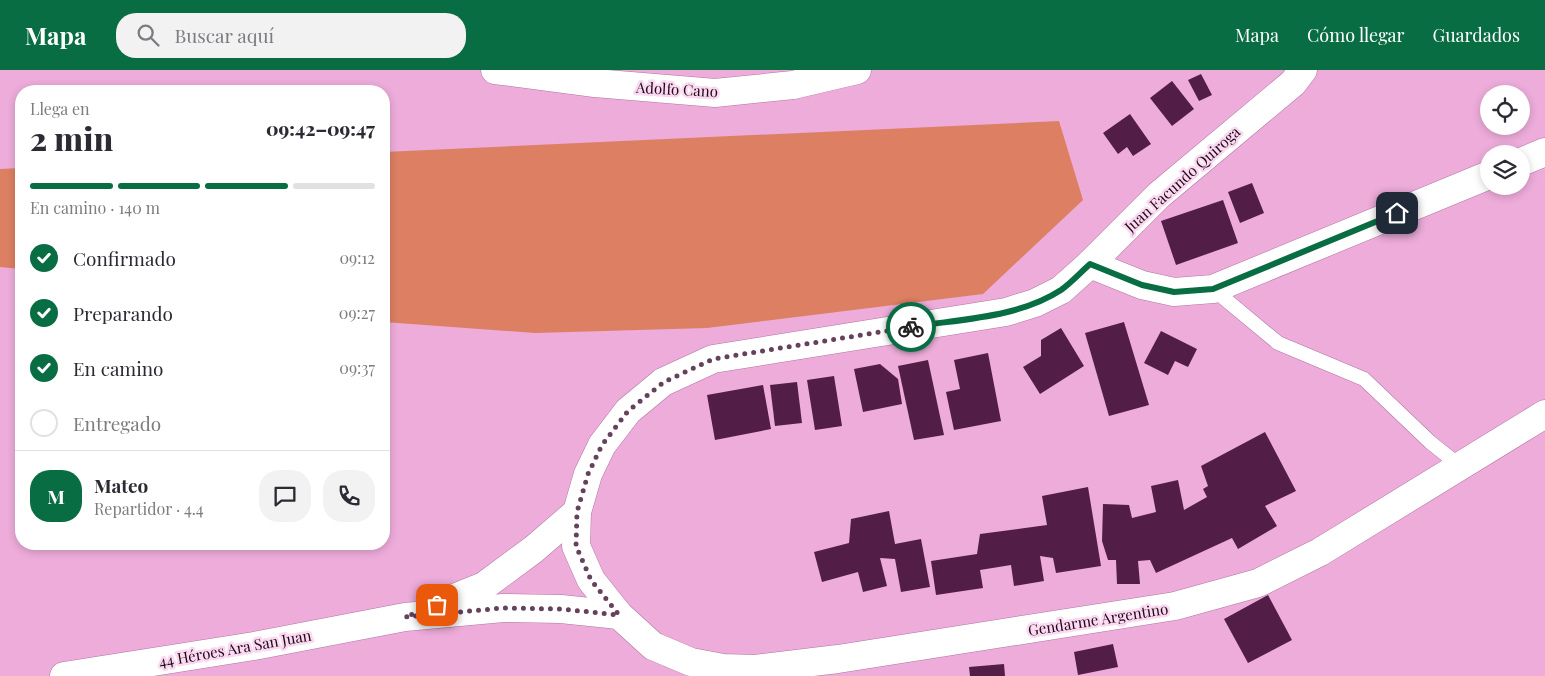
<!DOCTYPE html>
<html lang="es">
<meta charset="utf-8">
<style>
body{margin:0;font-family:"Playfair Display",serif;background:#f2f2f3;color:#2b2b33;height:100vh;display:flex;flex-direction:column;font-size:19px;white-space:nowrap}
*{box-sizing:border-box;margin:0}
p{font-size:16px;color:#7c7c81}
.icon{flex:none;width:28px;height:28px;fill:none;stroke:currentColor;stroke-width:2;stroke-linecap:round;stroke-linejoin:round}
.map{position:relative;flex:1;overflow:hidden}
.panel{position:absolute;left:15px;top:15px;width:375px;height:465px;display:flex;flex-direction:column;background:#fff;border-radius:20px;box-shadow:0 2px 8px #0003}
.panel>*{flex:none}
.controls{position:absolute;left:1480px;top:15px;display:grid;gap:10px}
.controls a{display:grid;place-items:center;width:50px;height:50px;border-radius:50%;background:#fff;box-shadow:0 2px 8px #0003;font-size:25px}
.pin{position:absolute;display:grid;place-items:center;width:42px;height:42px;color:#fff;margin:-21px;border-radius:10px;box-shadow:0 2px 8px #0006}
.courier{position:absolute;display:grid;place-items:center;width:50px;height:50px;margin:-25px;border:4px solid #096d43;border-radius:50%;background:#fff;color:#222;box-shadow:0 1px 6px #0007}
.headline em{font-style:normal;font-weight:800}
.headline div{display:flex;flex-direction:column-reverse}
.headline{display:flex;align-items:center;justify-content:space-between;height:85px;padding:0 15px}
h1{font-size:32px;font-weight:800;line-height:38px}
.bar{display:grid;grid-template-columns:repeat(4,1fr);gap:8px 5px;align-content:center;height:60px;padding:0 15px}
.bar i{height:6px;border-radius:4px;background:#e1e1e2}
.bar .on{background:#096d43}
.bar p{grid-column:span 4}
.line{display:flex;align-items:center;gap:12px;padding:0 15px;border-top:1px solid #e1e1e2}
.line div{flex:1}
.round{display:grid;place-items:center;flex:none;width:52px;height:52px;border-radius:20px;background:#f2f2f3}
ol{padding:0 15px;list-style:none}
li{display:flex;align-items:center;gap:15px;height:55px}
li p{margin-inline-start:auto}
li .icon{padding:5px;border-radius:50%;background:#096d43;color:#fff;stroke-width:4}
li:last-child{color:#7c7c81}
li i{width:28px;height:28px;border:2px solid #e1e1e2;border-radius:50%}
header{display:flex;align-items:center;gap:30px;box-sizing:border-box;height:70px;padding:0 25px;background:#096d43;color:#fff}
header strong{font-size:24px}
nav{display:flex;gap:28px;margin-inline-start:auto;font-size:18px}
.search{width:350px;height:45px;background:#f2f2f3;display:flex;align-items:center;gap:12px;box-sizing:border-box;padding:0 18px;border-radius:20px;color:#7c7c81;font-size:19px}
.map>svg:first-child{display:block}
.grass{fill:#dd7f62}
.building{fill:#521d46}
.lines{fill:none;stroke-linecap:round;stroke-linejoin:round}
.service-casing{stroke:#b175a0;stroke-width:15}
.minor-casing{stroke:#b175a0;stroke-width:29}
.service{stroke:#fff;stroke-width:14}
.minor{stroke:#fff;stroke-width:28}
.done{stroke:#66415c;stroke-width:5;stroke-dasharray:0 9}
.route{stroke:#096d43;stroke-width:6}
.labels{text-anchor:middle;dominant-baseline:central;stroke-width:5;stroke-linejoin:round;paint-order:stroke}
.street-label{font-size:15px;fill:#1e0818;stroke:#fbd9f0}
</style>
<header>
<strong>Mapa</strong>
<div class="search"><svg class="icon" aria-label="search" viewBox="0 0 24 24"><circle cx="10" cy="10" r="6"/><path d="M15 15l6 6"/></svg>Buscar aquí</div>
<nav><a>Mapa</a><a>Cómo llegar</a><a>Guardados</a></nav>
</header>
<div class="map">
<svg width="1545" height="606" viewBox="0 0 1545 606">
<rect width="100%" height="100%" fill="#edacda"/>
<!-- grass -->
<g class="grass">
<path d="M 1059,51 L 1083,130 L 983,224 L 707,258 L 535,263 L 384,252 L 384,82 Z"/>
<path d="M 21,98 L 21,199 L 0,197 L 0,99 Z"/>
</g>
<!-- building -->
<g class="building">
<path d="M 1201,4 L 1212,25 L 1199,31 L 1188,10 Z"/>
<path d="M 1172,11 L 1194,39 L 1172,56 L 1150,28 Z"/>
<path d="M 1130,44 L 1151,74 L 1133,86 L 1127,77 L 1118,84 L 1103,63 Z"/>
<path d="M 1252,113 L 1264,143 L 1240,153 L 1228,122 Z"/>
<path d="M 1223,130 L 1238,173 L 1176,195 L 1161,151 Z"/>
<path d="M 1124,252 L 1149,335 L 1109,346 L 1085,263 Z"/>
<path d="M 1061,258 L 1084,296 L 1040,324 L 1023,297 L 1041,286 L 1041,270 Z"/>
<path d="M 1161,261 L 1197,279 L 1188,297 L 1175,291 L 1168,305 L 1144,293 Z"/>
<path d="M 988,283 L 1001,351 L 954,360 L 946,322 L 960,319 L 954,290 Z"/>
<path d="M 928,290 L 944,365 L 914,370 L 898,296 Z"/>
<path d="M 880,294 L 898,309 L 902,334 L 863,342 L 854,299 Z"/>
<path d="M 834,306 L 842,356 L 815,360 L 807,310 Z"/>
<path d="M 797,312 L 802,353 L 775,356 L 770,315 Z"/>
<path d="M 763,315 L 771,359 L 715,370 L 707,325 Z"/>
<path d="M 1265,362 L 1296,421 L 1265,436 L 1277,456 L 1238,479 L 1232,468 L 1156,503 L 1150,490 L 1138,491 L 1140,514 L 1117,514 L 1116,490 L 1108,490 L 1102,471 L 1103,434 L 1129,435 L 1132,448 L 1156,442 L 1151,416 L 1178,410 L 1184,440 L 1207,427 L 1203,419 L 1208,416 L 1201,396 Z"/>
<path d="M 1088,417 L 1101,496 L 1056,503 L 1053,488 L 1040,486 L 1044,511 L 1014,516 L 1011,495 L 980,500 L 983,518 L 936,525 L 931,491 L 977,484 L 980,464 L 1047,455 L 1042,426 Z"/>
<path d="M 889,441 L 895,474 L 921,469 L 930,517 L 901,522 L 895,489 L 880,488 L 887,516 L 863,522 L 858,502 L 822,512 L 814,482 L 849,473 L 851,449 Z"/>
<path d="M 1268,525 L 1292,570 L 1248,593 L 1224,549 Z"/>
<path d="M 1113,574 L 1118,597 L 1078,605 L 1074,582 Z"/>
<path d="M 1004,594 L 1005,606 L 970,606 L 969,597 Z"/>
</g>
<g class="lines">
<!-- service casing -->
<g class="service-casing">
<path id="service" d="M 1213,219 L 1278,273 L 1364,309 L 1430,372 L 1460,396"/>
</g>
<!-- minor casing -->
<g class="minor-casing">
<g id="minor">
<path d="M 495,0 L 595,13 L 715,23 L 793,15 L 857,0"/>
<path d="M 1303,0 L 1293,13 L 1159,125 L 1090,194 L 1061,220 L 1035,233 L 1006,242 L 713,289 L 663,312 L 628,341 L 602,375 L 588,404 L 577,442 L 576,476 L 591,510 L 619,545 L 653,576 L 691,592 L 723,598 L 755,599 L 838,589 L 1175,536 L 1258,513 L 1320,482 L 1545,344"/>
<path d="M 1521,92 L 1545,82"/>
<path d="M 1090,194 L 1142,215 L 1174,222 L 1213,219 L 1489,105"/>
<path d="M 432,537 L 484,516 L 534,479 L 577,442"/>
<path d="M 64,606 L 254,576 L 405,547 L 503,538 L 561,539 L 619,545"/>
</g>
</g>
<!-- service -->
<use href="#service" class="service"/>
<!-- minor -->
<use href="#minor" class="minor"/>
</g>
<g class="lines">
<!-- done -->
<path class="done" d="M 437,535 L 405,547 L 503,538 L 561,539 L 619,545 L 591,510 L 576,476 L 577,442 L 588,404 L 602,375 L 628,341 L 664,312 L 713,289 L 911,257"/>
<!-- route -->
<path class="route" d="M 911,257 C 960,249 1018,248 1061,220 C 1071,213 1080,203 1090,194 L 1142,215 L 1174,222 L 1213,219 L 1397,143"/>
</g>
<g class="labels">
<!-- street labels -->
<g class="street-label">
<text transform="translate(677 19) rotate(3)">Adolfo Cano</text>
<text transform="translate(1182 109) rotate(-42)">Juan Facundo Quiroga</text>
<text transform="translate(1098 549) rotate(-9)">Gendarme Argentino</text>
<text transform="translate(235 578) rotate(-10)">44 Héroes Ara San Juan</text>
</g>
</g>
</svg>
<div class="controls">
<a><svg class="icon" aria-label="locate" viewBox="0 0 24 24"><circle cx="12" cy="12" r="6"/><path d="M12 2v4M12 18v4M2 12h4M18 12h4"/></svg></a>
<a><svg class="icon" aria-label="layers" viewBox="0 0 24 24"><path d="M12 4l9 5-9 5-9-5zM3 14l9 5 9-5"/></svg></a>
</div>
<div class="pin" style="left:437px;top:535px;background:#ea580c"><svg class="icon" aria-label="bag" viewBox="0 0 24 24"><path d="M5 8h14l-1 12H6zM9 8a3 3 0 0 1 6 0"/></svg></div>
<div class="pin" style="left:1397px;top:143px;background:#1f2937"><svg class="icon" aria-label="home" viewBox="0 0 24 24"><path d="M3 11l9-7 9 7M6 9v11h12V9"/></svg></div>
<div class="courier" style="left:911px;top:257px"><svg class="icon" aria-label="bike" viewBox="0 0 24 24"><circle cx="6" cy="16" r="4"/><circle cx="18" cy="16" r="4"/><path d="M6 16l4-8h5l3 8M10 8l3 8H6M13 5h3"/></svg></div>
<section class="panel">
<div class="headline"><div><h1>2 min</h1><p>Llega en</p></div><em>09:42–09:47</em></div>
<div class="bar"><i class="on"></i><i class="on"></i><i class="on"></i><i></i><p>En camino · 140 m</p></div>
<ol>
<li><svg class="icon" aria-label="check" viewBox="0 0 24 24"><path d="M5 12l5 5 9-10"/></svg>Confirmado<p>09:12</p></li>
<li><svg class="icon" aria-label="check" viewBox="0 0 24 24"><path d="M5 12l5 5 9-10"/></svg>Preparando<p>09:27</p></li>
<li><svg class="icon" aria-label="check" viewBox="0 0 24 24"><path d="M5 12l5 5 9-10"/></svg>En camino<p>09:37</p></li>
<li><i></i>Entregado</li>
</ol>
<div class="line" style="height:90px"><b class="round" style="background:#096d43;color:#fff">M</b><div><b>Mateo</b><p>Repartidor · 4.4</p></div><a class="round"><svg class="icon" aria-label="chat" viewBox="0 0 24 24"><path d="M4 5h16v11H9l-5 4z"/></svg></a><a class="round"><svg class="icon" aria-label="phone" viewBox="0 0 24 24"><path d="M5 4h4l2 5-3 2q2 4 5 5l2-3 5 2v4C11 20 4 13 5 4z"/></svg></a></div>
</section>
</div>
